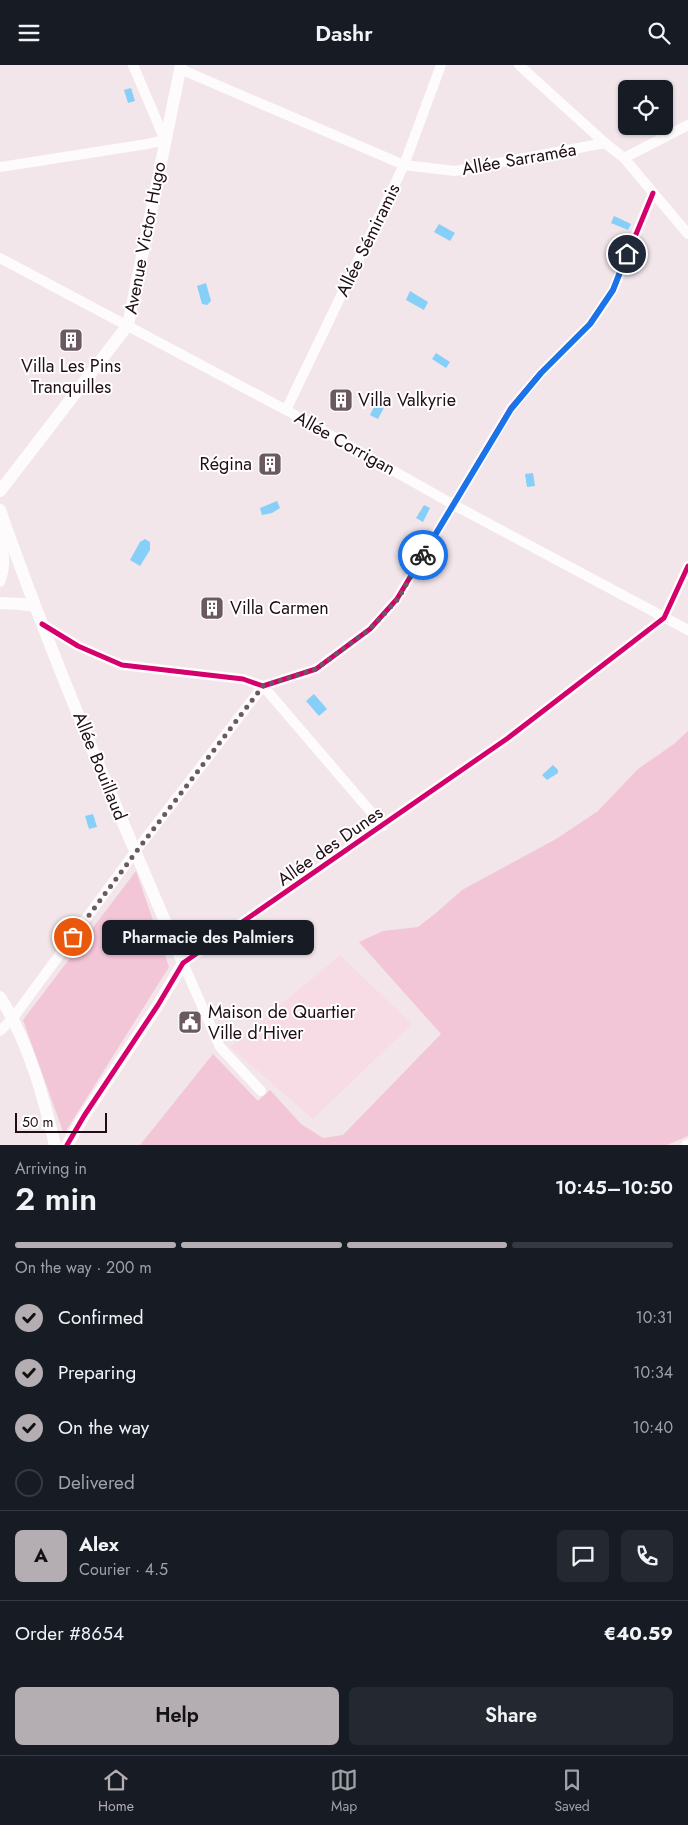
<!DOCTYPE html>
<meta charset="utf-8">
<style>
body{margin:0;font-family:Jost,sans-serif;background:#242831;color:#f1f3f6;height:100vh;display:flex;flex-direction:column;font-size:19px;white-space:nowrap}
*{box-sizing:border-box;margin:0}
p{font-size:16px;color:#9ea1a6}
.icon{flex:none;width:28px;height:28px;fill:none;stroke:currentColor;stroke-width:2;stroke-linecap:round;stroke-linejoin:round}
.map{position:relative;height:1080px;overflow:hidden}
.details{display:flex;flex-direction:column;background:#171b24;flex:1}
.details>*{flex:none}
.controls{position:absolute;left:618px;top:15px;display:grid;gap:10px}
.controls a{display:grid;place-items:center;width:55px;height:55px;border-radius:8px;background:#171b24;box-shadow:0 1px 4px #0004;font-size:25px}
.scale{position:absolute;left:15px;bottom:12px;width:92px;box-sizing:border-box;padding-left:5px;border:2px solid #200d15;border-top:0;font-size:14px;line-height:18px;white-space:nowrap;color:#200d15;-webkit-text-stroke:4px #fff;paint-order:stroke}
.pin{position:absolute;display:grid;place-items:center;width:42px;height:42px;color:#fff;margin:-21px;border:2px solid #fff;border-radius:50%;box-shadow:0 1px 5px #0007}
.courier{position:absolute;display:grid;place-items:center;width:50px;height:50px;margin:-25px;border:4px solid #1a73e8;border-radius:50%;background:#fff;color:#222;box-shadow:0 1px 6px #0007}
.bubble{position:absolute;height:35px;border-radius:8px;background:#171b24;box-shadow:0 1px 4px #0004;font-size:16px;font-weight:600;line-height:35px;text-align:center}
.summary em{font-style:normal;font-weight:600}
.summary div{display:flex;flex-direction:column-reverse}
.summary{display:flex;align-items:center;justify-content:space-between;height:85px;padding:0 15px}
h1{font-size:32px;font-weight:600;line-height:38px}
.bar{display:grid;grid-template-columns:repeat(4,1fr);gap:8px 5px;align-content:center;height:60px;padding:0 15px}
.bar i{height:6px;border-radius:4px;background:#363941}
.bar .selected{background:#b4aeb2}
.bar p{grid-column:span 4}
.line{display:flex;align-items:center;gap:12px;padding:0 15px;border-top:1px solid #363941}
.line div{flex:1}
.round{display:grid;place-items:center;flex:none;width:52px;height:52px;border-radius:8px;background:#242831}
ol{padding:0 15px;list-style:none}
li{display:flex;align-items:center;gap:15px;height:55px}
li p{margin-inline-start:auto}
li .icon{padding:5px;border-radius:50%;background:#b4aeb2;color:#111;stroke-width:4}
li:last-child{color:#9ea1a6}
li i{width:28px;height:28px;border:2px solid #363941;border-radius:50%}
.button{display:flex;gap:10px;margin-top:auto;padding:10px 15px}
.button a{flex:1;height:58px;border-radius:8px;background:#b4aeb2;color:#111;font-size:20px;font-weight:600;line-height:58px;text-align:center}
.button a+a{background:#242831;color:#f1f3f6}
header{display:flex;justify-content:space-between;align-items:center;height:65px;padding:0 15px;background:#171b24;font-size:22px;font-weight:600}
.dock{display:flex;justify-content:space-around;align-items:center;height:70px;border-top:1px solid #363941;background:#171b24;font-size:14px;color:#9ea1a6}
.dock a{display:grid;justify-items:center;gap:2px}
.dock .selected{color:#b4aeb2}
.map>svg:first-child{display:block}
.built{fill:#f8dce5}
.green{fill:#f3c6d7}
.water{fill:#85cff8}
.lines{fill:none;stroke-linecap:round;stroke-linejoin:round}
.minor{stroke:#fdfbfc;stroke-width:10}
.tertiary{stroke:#fdfbfc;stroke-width:12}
.cycleway-casing{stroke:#fff;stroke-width:8}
.cycleway{stroke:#d6006c;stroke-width:5}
.done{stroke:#6a5960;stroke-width:5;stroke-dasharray:0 9}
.route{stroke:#1a73e8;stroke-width:6}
.labels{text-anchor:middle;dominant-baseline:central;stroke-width:4;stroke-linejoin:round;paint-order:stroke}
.street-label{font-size:18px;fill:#200d15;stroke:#fff}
.poi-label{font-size:18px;fill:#200d15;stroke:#fff;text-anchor:start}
</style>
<header><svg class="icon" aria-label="menu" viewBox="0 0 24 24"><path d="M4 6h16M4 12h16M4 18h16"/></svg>Dashr<svg class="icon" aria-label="search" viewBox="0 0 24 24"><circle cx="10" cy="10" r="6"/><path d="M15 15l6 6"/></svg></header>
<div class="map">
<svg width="688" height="1080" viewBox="0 0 688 1080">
<rect width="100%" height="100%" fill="#f2e6ea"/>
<!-- built -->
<path class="built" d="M 340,890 L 412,959 L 313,1054 L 230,982 Z"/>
<!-- green -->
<g class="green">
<path d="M 688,666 L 688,1071 L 667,1080 L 140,1080 L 213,989 L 258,1036 L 270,1025 L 301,1059 L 323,1073 L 343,1070 L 441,969 L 359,877 L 383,866 L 418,862 L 436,848 L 462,825 L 556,774 L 598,746 L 638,704 L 674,679 Z"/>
<path d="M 136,806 L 169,902 L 64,1069 L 23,955 Z"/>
</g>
<!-- water -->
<g class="water">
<path d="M 131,23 L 135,36 L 128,38 L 124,25 Z"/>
<path d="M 614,151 L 631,159 L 628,165 L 611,158 Z"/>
<path d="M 439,159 L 455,168 L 450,176 L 434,167 Z"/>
<path d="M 206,218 L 211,236 L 207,240 L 202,239 L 197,221 Z"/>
<path d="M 410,226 L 428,237 L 424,245 L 406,235 Z"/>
<path d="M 436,288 L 450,297 L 446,303 L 432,294 Z"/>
<path d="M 379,332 L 387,337 L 378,354 L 370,350 L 377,336 L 376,333 Z"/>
<path d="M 533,408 L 535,421 L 527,422 L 525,409 Z"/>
<path d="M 277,436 L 280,443 L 272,448 L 262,450 L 260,443 Z"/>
<path d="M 424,440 L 430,443 L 423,457 L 416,453 Z"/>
<path d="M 145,474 L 150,477 L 150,485 L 140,501 L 130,495 L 140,477 Z"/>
<path d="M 314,629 L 327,644 L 319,651 L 306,636 Z"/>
<path d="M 553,700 L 558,705 L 558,708 L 547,715 L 542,710 Z"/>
<path d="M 93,749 L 97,762 L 89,764 L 85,751 Z"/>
</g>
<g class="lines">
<!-- minor -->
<g class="minor">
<path d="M 519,0 L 605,78 L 624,93 L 688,169"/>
<path d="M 180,4 L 404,100 L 455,106 L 605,78"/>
<path d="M 624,93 L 688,60"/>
<path d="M 0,102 L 147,79 L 165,75 L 133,0"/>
<path d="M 0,193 L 286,345 L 454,440 L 688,565"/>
<path d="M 286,345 L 404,100 L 441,0"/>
<path d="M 0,468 C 4,485 7,500 0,517"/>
<path d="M 42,559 L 78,581 L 122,600 L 243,614 L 263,621 L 316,604 L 370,564 L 397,534 L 511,343 L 541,308 L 590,259 L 613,225 L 653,128"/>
<path d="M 263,621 L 383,761"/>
<path d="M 0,966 L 13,953 L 135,787 L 263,621"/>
<path d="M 261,1026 L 220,982 L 183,898 L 508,673 L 664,553 L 688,501"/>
<path d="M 686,1080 L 688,1079"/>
</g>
<!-- tertiary -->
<g class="tertiary">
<path d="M 0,426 L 128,260 L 181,0"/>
<path d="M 0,445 C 54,599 119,749 183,898 L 158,940 L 84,1051 L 67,1080"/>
<path d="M 0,538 L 21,539 L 35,541"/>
<path d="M 0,932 C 28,976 43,1030 55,1080"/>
</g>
<!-- cycleway casing -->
<g class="cycleway-casing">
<g id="cycleway">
<path d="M 42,559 L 78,581 L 122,600 L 243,614 L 263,621 L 316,604 L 370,564 L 397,534 L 511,343 L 541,308 L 590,259 L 613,225 L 653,128"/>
<path d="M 67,1080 L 84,1051 L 158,940 L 183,898 L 508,673 L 664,553 L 688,501"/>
</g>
</g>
<!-- cycleway -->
<use href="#cycleway" class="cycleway"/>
</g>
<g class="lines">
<!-- done -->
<path class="done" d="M 73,872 L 136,787 L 263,621 L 316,604 L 370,564 L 398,534 L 423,490"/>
<!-- route -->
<path class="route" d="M 423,490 L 511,344 L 541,308 L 590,259 L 613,225 L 627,189"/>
</g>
<!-- icons -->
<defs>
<g id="building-square" transform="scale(1.25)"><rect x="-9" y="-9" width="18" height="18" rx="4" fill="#6a5960" stroke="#fff"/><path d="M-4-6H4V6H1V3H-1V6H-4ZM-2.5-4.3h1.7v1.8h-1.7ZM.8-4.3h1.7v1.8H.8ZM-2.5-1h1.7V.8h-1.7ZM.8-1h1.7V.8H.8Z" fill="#fff"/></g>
<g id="civic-square" transform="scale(1.25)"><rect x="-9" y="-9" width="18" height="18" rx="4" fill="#6a5960" stroke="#fff"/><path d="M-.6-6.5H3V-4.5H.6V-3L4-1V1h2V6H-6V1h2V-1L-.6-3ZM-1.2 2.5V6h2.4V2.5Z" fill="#fff"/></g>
</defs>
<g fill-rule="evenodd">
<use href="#building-square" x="71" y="275"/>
<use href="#building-square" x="341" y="335"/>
<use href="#building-square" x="270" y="399"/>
<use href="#building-square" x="212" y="543"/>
<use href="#civic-square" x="190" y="957"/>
</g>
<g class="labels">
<!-- street labels -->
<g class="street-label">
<text transform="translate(519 94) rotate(-10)">Allée Sarraméa</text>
<text transform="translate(145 173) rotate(-79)">Avenue Victor Hugo</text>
<text transform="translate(368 175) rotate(-64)">Allée Sémiramis</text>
<text transform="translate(345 378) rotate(29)">Allée Corrigan</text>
<text transform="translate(100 701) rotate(68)">Allée Bouillaud</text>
<text transform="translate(330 781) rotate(-35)">Allée des Dunes</text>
</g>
<!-- poi labels -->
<g class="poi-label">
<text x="71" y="301" text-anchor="middle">Villa Les Pins<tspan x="71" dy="21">Tranquilles</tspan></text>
<text x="358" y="335">Villa Valkyrie</text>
<text x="252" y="399" text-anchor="end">Régina</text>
<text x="230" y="543">Villa Carmen</text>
<text x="208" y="947">Maison de Quartier<tspan x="208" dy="21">Ville d'Hiver</tspan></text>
</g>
</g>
</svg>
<div class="controls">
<a><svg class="icon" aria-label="locate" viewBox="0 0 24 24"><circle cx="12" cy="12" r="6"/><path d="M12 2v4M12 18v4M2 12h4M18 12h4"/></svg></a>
</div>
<div class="scale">50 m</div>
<div class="pin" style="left:73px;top:872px;background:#ea580c"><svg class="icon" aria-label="bag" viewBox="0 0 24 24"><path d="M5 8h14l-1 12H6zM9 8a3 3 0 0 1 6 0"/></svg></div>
<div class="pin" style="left:627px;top:189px;background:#1f2937"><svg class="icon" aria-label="home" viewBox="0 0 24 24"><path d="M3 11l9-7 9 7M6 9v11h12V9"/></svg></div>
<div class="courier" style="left:423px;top:490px"><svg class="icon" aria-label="bike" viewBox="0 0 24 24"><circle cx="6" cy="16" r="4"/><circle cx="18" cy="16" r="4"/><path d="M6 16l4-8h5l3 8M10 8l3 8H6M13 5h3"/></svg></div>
<div class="bubble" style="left:102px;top:855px;width:212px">Pharmacie des Palmiers</div>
</div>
<section class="details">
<div class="summary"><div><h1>2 min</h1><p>Arriving in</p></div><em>10:45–10:50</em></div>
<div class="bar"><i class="selected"></i><i class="selected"></i><i class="selected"></i><i></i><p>On the way · 200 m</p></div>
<ol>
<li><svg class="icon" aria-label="check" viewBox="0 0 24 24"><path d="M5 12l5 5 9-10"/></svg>Confirmed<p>10:31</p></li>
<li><svg class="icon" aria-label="check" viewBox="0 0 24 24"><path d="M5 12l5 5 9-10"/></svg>Preparing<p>10:34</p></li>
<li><svg class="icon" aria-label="check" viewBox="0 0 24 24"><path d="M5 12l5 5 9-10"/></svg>On the way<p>10:40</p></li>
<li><i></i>Delivered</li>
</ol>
<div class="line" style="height:90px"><b class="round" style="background:#b4aeb2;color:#111">A</b><div><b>Alex</b><p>Courier · 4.5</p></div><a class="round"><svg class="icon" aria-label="chat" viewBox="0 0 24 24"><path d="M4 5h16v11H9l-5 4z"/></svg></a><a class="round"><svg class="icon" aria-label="phone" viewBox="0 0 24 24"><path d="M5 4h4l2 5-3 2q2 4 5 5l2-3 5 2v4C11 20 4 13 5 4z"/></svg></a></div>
<div class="line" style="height:65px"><div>Order #8654</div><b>€40.59</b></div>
<div class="button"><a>Help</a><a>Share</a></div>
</section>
<nav class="dock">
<a class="selected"><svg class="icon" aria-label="home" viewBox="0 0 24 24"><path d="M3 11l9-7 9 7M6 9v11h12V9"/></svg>Home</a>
<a><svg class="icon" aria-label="map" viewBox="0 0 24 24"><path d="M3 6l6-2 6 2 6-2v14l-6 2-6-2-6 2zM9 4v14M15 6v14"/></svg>Map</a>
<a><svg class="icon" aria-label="saved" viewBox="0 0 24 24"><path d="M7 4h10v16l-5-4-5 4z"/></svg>Saved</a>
</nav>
